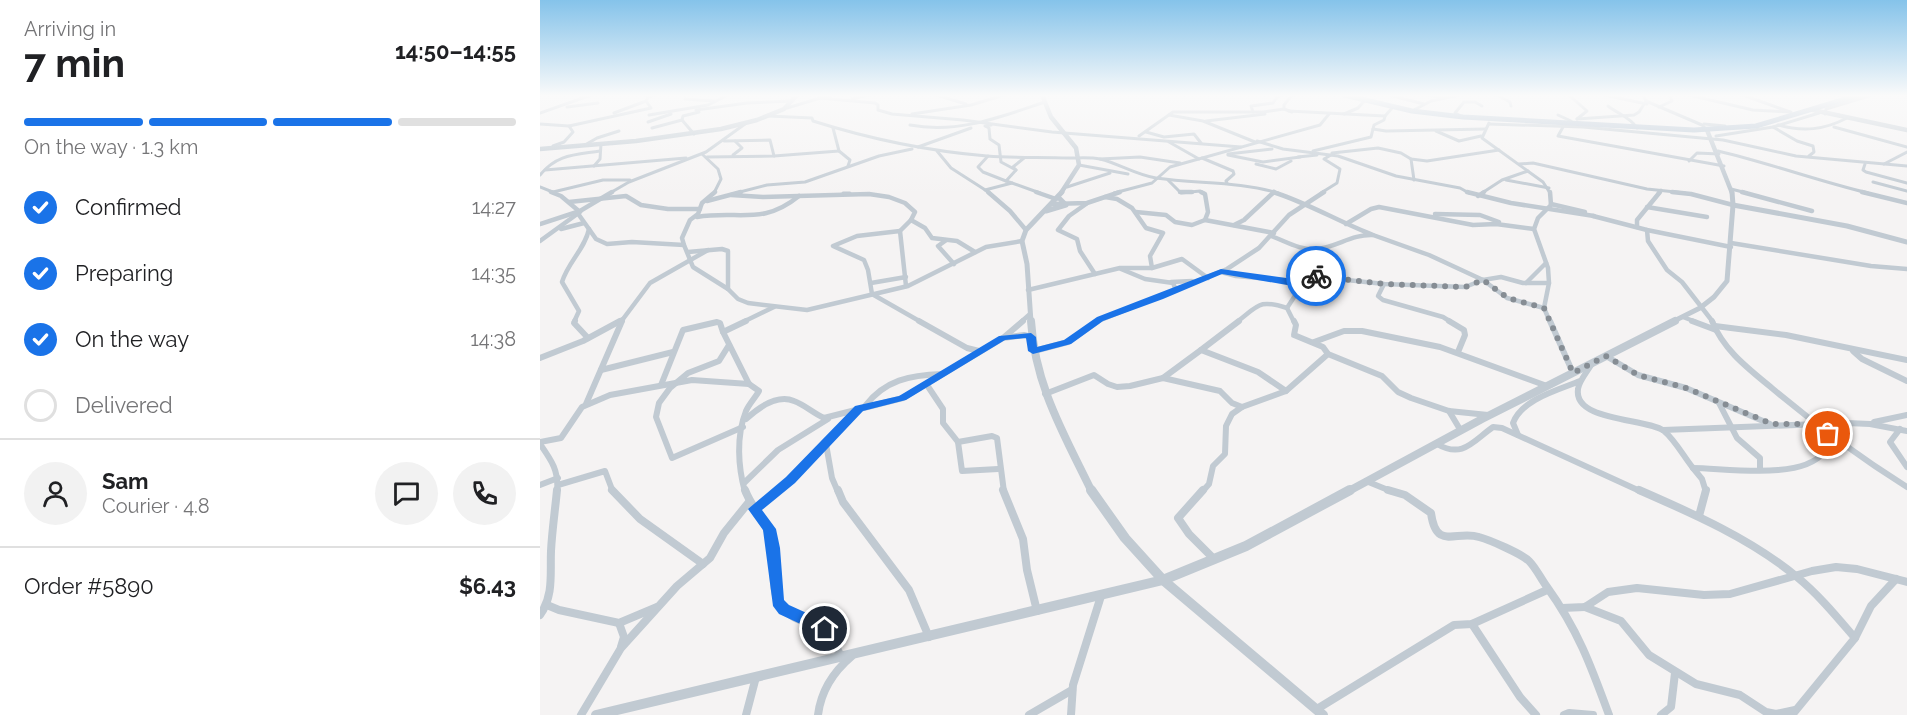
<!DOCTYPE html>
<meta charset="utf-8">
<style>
body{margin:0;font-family:Raleway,sans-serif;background:#f2f2f2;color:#202124;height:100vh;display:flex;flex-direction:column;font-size:22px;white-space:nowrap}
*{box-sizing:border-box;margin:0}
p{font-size:20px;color:#757577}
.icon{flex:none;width:33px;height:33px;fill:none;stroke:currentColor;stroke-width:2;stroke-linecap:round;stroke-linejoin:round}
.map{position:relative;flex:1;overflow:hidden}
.details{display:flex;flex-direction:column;background:#fff;width:540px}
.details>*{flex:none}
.pin{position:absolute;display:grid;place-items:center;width:51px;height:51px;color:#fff;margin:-26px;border:3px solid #fff;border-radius:50%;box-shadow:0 2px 6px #0007}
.courier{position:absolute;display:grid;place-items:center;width:60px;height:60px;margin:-30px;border:4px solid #1a73e8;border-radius:50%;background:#fff;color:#222;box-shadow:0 2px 8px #0007}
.headline em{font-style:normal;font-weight:700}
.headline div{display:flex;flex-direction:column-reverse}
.headline{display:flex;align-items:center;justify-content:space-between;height:102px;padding:0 24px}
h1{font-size:39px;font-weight:700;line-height:45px}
.bar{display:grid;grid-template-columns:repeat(4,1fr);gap:9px 6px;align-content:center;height:72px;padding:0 24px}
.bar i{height:8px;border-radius:4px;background:#e0e0e0}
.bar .active{background:#1a73e8}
.bar p{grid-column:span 4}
.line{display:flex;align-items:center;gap:15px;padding:0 24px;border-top:2px solid #e0e0e0}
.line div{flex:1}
.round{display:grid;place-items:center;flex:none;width:63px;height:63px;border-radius:32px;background:#f2f2f2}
ol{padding:0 24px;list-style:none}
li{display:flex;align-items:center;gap:18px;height:66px}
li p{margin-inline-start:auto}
li .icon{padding:6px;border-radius:50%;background:#1a73e8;color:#fff;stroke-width:4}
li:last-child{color:#757577}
li i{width:33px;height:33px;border:3px solid #e0e0e0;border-radius:50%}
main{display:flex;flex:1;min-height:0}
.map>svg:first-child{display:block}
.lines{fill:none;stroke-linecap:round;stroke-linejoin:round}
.minor-far3{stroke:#c1cad2;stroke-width:3}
.minor-far2{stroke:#c1cad2;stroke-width:4.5}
.minor-far1{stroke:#c1cad2;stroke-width:6}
.minor{stroke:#c1cad2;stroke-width:8}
.tertiary-far3{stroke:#c1cad2;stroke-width:4.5}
.tertiary-far2{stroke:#c1cad2;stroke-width:5}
.tertiary-far1{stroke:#c1cad2;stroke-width:8}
.tertiary{stroke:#c1cad2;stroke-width:10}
.primary{stroke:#b3c2d1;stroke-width:5}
.route{fill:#1a73e8}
.done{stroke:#868d94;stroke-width:6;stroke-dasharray:0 10.8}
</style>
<main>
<section class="details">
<div class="headline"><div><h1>7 min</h1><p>Arriving in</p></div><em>14:50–14:55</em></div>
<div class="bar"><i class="active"></i><i class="active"></i><i class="active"></i><i></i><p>On the way · 1.3 km</p></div>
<ol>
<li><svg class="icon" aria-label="check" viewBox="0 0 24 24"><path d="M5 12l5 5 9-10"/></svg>Confirmed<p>14:27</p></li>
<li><svg class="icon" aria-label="check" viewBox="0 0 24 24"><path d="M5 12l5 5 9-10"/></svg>Preparing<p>14:35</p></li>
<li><svg class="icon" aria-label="check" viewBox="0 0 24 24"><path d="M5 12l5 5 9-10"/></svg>On the way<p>14:38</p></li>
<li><i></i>Delivered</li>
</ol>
<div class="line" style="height:108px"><a class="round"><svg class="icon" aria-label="person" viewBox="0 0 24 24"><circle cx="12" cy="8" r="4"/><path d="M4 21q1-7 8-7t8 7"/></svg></a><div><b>Sam</b><p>Courier · 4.8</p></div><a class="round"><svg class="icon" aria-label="chat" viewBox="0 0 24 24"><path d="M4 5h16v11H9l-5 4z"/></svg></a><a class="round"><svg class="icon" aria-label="phone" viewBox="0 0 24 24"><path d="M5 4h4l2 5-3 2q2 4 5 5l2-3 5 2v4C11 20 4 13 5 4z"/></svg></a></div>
<div class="line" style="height:78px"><div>Order #5890</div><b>$6.43</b></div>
</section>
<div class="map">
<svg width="1367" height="715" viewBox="0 0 1367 715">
<rect width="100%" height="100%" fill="#f5f3f3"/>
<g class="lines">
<!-- minor-far3 -->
<g class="minor-far3">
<path d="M 396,95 L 426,104"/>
<path d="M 849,95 L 884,104"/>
<path d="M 887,95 L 900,97"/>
<path d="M 957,95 L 970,102 L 971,106"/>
<path d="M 1029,95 L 1047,111 L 1037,119"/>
<path d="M 1064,95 L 1107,104"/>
<path d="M 1149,95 L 1213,110 L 1251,112"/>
<path d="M 1203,95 L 1250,112"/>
<path d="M 1300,95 L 1306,95"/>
<path d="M 280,98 L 335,103 L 338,105 L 338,110 L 352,114 L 423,120 L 512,132 L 701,147"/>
<path d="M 145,99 L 174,101"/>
<path d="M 312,99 L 329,95"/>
<path d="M 1106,101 L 1162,125 L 1167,130"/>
<path d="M 1068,106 C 1078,114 1090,117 1097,128"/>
<path d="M 27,107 L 58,103"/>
<path d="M 1119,107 L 1132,101 L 1130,95"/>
<path d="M 247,108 L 290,95"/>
<path d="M 744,109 L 744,105 L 752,95"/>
<path d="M 156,110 L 207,103 L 252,101"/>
<path d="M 749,111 L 845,116 L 853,107"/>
<path d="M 872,111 L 891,101 L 919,95"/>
<path d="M 713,112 L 711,106 L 733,103 L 737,97 L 742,95"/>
<path d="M 0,113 L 51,95"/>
<path d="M 74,113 L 106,101 L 108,97 L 115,95"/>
<path d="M 372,114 L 431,105 L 464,95"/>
<path d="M 804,114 L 818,108 L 825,100"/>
<path d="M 1285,114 L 1286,109 L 1332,95"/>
<path d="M 109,115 L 168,105 L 186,96"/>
<path d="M 629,115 L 663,121 L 715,142"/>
<path d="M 919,115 L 915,113 L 924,102 L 935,102 L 942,106"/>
<path d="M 1018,115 L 1031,121"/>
<path d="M 229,116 L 272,118 L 273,121 C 330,139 387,151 447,156 C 474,158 501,157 529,158 C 539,158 551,157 560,159 C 580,164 596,175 616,178 C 657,184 699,181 738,193"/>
<path d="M 1037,119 L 1094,115 L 1099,112 L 1106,101 L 1103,95"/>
<path d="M 142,120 L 154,134"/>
<path d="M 666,121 L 725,114"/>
<path d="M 108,122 L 131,114"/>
<path d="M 949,123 L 942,138 L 1003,182 L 1010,193"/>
<path d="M 0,124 L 29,126 L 111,108 L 106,101"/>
<path d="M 949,124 L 1043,127 L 1183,140 L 1256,156 L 1367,166"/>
<path d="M 1164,124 L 1185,126"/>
<path d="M 370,125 C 418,134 460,117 505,102"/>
<path d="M 451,125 L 445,126 L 449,128 L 450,139 L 459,145 L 461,162 L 476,170"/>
<path d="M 1238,125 C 1263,132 1284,130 1307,118"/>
<path d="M 1023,127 L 1018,136 L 1184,166"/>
<path d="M 1233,127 L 1257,141 L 1273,146 L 1274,152 L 1269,156"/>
<path d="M 1294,127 L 1367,147"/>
<path d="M 112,128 L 142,120 L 143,116 L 159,112"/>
<path d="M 293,128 L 299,151 L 310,160 L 308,166"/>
<path d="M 833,129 L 846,131 L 945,129"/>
<path d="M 896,131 L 919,141 L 941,136"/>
<path d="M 606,132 L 624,137 L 654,134 L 661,143"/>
<path d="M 599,136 L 633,112 L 723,112 L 744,109 L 752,112"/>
<path d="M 1176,136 L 1233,127 L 1279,113"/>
<path d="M 184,141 L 230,140 L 234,156"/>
<path d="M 717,141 L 743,149 L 798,156 L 856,176 L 920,188 L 929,193"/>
<path d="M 629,142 L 659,159"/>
<path d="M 45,145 L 57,138 L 79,131"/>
<path d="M 13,146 L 24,142 L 33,132 L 29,126"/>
<path d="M 378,147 L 431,128"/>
<path d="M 397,151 L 411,168 L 450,193"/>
<path d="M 773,151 L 831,137 L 834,125 L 844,120 L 845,116"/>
<path d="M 1178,151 C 1229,163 1278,181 1328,193"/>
<path d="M 792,153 L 838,148 L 861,153 L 871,159 L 887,161 L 959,150"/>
<path d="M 162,154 L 178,169 L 181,179 L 174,193"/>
<path d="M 688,154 L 732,149"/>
<path d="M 193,155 L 202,148 L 195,141"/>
<path d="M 688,155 L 723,162 L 760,157"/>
<path d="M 448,156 L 438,167 L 443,172 L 466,181"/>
<path d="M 167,157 L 234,156 L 299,151"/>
<path d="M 758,157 L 777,155"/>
<path d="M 662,158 L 693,171 L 694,174 L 686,181 L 687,183"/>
<path d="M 560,159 L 600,157 L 640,163"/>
<path d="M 871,159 L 874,180"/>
<path d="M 1149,161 L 1157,153 L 1179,154"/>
<path d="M 716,164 L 736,169 L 751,161"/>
<path d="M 979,164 L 993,163 L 1107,189 L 1145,193"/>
<path d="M 1325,164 L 1323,170 L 1326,172 L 1367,183"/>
<path d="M 1344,164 L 1367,152"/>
<path d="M 539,165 L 588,174"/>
<path d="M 54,166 L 60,159 L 61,144"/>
<path d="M 5,170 L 146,158"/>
<path d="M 0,175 C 17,154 35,155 60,151"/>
<path d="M 628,180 L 641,193 L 660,191 L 664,193"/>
<path d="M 966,180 L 1009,188"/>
<path d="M 1333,182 L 1367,191"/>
<path d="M 472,183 L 500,193"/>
<path d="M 0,187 L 15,193"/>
<path d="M 527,187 L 570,173"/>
<path d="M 1191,189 L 1207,193"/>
<path d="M 445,190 L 472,183 L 466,181 L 476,170 L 473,167 L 484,158"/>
<path d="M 13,192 L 63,180 L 90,180"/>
<path d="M 70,193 L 89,182 L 166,152 L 205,124"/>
<path d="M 196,193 L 227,185 L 265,182 L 339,156 L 372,149"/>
<path d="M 303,193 L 310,193"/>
<path d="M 574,193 L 612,183 L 630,167 L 780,125 L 789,114"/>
<path d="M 781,193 L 797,183 L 800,169 L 784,159 L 791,155"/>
<path d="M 942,193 L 962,180 L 988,171"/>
<path d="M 1118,193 L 1121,190"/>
</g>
<!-- minor-far2 -->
<g class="minor-far2">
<path d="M 175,192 L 162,203 L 158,214 L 150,220 L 142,238 L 144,245 L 153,267 L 188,289 L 198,299 L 208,303 L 267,310 L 368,286 L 446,247 L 482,241"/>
<path d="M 448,192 L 470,211 L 486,230"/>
<path d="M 496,192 L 516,199"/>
<path d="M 640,192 L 652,192"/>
<path d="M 927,192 L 971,203 L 1054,216"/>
<path d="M 1010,192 L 1011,205 L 998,218 L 994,229 L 1008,268 L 1009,283 L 1004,308 L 1010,322"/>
<path d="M 1132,192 L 1151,194 L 1193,205"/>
<path d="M 1202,192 L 1272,211"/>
<path d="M 1322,192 L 1367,203"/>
<path d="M 191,195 L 223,197 L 329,194 L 349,197 L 365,203 L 375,212 L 371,220 L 385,228 L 392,238 L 417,241 L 435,252"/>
<path d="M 938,196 L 944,192"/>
<path d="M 167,201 L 201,192"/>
<path d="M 29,202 L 86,196 L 101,205 L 128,209 L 160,209"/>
<path d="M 511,204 L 547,203 L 580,192"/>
<path d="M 546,204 L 529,216 L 518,230 L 537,239 L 540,251 L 555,274"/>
<path d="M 1011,204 L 1045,212"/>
<path d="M 1107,207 L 1167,217"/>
<path d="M 596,212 L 626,215 L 635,222 L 652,225 L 665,220 L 668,212 L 665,194 L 661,192"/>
<path d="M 895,214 L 940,215 L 959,222"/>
<path d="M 39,215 L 56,239 L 67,244 L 92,242 L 144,245"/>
<path d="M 1053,216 L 1107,230 L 1191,247"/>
<path d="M 157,217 C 199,210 222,226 259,196"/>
<path d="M 665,220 L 734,233"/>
<path d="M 0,224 L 40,211 L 72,192"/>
<path d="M 806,224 L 831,209 L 839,207 L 933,225 L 956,224 L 994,229"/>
<path d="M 694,225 L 704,220 L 734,192"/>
<path d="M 1097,227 L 1097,220 L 1120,192"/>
<path d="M 21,229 L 44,223"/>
<path d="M 1107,230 L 1108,241 L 1127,270 L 1142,282 L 1173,322"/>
<path d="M 360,231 L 317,236 L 293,246 L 324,260 L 328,270 L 332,294 L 381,322"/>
<path d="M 731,236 C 745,241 761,251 777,249 C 797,247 812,234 833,235 C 799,222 768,203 733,192"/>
<path d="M 0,241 L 40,212 L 21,196 L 11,192"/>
<path d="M 405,241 L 398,246 L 414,264"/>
<path d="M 1191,243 L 1331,266 L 1367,269"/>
<path d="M 148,252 L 182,249 L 188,251 L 188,289"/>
<path d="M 612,268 L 642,259 L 668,278"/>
<path d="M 581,269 L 605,279 L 633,283 L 636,290"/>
<path d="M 681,272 L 696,276 L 764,282"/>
<path d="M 943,280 L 967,298 L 1004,308"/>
<path d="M 943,280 L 961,277 L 983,283 L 1009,283"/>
<path d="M 631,282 L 652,281"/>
<path d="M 331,283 L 366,277"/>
<path d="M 986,283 L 1006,263"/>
<path d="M 844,284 L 838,296 L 843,300 L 903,317 L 911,322"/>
<path d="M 366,286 L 360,231 L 371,220"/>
<path d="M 488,290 L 580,268 L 612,268 L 610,256 L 623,233 L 606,228 L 592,208 L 577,199 L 565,197"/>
<path d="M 747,308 L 767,277 L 770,276 L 844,284 L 925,287 L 943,280 L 889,255 L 833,235"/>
<path d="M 1143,317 L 1156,322"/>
<path d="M 34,322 L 39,311 L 22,282 C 28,262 45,249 49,229"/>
<path d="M 78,322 L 83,319 L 110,283 L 168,250"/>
<path d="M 82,322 L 83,319"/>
<path d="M 203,322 L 234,307"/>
<path d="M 481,322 L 490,314"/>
<path d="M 556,322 L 687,269 L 719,248 L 749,215 L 784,192"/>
<path d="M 697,322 C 719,305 719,299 747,308 L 754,322"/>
</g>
<!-- minor-far1 -->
<g class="minor-far1">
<path d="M 35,321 L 34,323 L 48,338"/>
<path d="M 379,321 L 427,348 L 439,351"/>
<path d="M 754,321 L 756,325 L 754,335 L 783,347 L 788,354 L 842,376 L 858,392 L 871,398 L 909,411 L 948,415"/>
<path d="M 909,321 L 924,330 L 925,335 L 918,352"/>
<path d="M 1010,321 L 1033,373"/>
<path d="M 1152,321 L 1176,330"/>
<path d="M 1172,321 C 1184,351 1209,369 1233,389 C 1276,425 1319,457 1367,487"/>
<path d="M 1175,326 L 1246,335 L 1367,360"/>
<path d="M 463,338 L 484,335 L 491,337"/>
<path d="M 774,342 L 804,331 L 822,331 L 900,347 L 1007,386"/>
<path d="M 189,345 L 179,361 L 148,373 L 130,388 L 119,403 L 116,417 L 132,458 L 203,427"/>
<path d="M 661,350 L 699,321"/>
<path d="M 494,351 L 528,342 L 558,321"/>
<path d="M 1313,351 L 1322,359 L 1367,381"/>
<path d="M 1066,356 L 1098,375 L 1146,388 L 1230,424"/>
<path d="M 0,358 L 43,341 L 80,321"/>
<path d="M 1051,365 C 1047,372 1039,381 1038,389 C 1033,422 1108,418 1124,431 C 1135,440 1144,457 1153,468"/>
<path d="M 61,370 L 133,352"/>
<path d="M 623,378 L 661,350 L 718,372 L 746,391"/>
<path d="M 121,385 L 143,330 L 177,322 L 180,323 L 183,332"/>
<path d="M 387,385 L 403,409 L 403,423 L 418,442 L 452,436 L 457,438 L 464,492"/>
<path d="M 505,394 L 554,375 L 568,384 L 577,387 L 590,386 L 623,378 L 680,391 L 692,403 L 702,407"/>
<path d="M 1179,403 L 1197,438 L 1220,458 L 1220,470"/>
<path d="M 46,404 L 82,321"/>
<path d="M 325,406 C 345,380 370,375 402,374"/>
<path d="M 909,411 L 921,431"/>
<path d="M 206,419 C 218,408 237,394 254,401 C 265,405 273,413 284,418 L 363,398 L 463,338 L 483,321"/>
<path d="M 1334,422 L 1367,415"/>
<path d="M 1360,429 L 1350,442 L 1367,467"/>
<path d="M 1123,430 L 1307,423 L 1330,424 L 1367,431"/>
<path d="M 978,435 L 973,423 C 982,399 1018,390 1040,381"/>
<path d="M 0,442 L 21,438 L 42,407 L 70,395 L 152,380 L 209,384"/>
<path d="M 418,442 L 422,471 L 458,469"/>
<path d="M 0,444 C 12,461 19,471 17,492"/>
<path d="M 286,444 L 292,478 L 298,492"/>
<path d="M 897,444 C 923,459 933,441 953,427 L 962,428 L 1102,492"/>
<path d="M 826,481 L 853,492"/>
<path d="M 204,483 L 238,450 L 288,419"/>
<path d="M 0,485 L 18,478"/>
<path d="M 18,485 L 65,471 L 73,492"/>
<path d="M 205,492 C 198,467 196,436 206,411 C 209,404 215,398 219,391 L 209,384 L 183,332 L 206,321"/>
<path d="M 236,492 L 251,480 L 318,410"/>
<path d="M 662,492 L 669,484 L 673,466 L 685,454 L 686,426 L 692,414 L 702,407 L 746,391 L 788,354"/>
<path d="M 1166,492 L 1162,479 L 1153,468 C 1185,468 1262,481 1284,452 C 1287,447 1287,440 1288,434"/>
</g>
<!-- minor -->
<g class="minor">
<path d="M 72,490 L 100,519 L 163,564"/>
<path d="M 205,490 C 212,509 228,523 232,543 C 235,560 230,593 241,606 C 263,633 282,610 301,657"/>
<path d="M 298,490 L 303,502 L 369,590 L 389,637"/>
<path d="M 463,490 L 483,539 L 487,570 L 497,611"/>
<path d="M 663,490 L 638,518 L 649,534 L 674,559"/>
<path d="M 848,490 L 865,495 L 891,513 C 896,551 916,530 939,537 C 950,540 982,554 989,561 C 996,568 1001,579 1007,587 C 1038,630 1051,666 1069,715"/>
<path d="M 1099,490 C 1154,514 1211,539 1257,577 C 1279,595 1297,617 1315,638 L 1252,715"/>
<path d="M 215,509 L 238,490"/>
<path d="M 1159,516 L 1166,490"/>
<path d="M 7,605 L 19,610 L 79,623 L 117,607"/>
<path d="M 1045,607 L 1081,621 L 1109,655 L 1156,684 L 1200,695 L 1226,712 L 1236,714 L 1255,710"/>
<path d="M 1022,608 L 1045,607 L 1068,592 L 1097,588 L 1164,595 L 1190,594 L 1272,571 L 1296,567 L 1317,569 L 1367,582"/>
<path d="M 0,615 C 14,595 10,574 11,551 C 12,531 15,511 17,490"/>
<path d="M 79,623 L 84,637 L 81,647"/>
<path d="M 932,624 L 980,697 L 996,715"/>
<path d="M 1315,638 L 1331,606 L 1356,579"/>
<path d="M 777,709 L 914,625 L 932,624 L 1007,590"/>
<path d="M 41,715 L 81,648 L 137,586 L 170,558 L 184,533 L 209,502"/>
<path d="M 206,715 L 216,677"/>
<path d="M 278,715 C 281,690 293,672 312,656"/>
<path d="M 489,715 L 532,690"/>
<path d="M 531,715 L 533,685 L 561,596"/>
<path d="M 1024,715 L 1029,713 L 1053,715"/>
<path d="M 1121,715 L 1131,707 L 1135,673"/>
</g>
<!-- tertiary-far3 -->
<g class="tertiary-far3">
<path d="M 502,95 L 511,117 L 536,148 L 539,165 L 521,193"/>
<path d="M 1273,110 L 1367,130"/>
<path d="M 1167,130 L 1192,193"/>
<path d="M 0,149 L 96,141 L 181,129 L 217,120 L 244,109 L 257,95"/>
</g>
<!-- tertiary-far2 -->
<g class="tertiary-far2">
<path d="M 1193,205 L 1307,226 L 1367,242"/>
<path d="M 506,211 L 526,205 L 518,197"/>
<path d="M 491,322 L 487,264 L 482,241 L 486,230 L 522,192"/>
<path d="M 1132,322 L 1160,308 L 1174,297 L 1187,281 L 1193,205 L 1192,192"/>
</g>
<!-- tertiary-far1 -->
<g class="tertiary-far1">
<path d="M 491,321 C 495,386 524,434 552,492"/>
<path d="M 807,492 L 942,419 L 1135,321"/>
</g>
<!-- tertiary -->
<g class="tertiary">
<path d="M 551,490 L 585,538 L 623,580 L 783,715"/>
<path d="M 56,715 L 623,580 L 706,546 L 810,490"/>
</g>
<!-- primary -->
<path class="primary" d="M 804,95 L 872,111 L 923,117 L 1154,130 L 1216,126 L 1319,95"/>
</g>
<!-- sky -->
<linearGradient id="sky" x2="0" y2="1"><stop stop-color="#85c3ea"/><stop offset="0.49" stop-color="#fafafa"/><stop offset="1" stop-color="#fafafa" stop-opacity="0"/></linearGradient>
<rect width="1367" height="195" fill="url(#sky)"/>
<!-- route -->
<path class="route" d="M 681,269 L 761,280 L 764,275 L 776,274 L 780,276 L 770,279 L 767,284 L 747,285 L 682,274 L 623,299 L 563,321 L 531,344 L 493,354 L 488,351 L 486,338 L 465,340 L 366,400 L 323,411 L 255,483 L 222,510 L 236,529 L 240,548 L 244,600 L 249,605 L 291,624 L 293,629 L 291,633 L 285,635 L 280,633 L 239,614 L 233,606 L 223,530 L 208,509 L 246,477 L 315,406 L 359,396 L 459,336 L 491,333 L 496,337 L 497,347 L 524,340 L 557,317 Z"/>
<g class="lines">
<!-- done -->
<path class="done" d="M 776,276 L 844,284 L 925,287 L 943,280 L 968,298 L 1004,308 L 1033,373 L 1066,356 L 1098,375 L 1146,388 L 1232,424 L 1274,424 L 1288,434"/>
</g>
</svg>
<div class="pin" style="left:1288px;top:434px;background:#ea580c"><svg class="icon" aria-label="bag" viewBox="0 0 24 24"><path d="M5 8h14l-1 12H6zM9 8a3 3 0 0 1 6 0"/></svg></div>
<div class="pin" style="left:285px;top:629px;background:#1f2937"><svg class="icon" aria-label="home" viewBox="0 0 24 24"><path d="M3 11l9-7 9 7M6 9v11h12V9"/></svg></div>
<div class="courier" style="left:776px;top:276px"><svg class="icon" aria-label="bike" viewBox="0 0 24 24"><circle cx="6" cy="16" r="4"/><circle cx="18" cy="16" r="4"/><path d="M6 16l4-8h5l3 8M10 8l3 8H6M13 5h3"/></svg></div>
</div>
</main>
